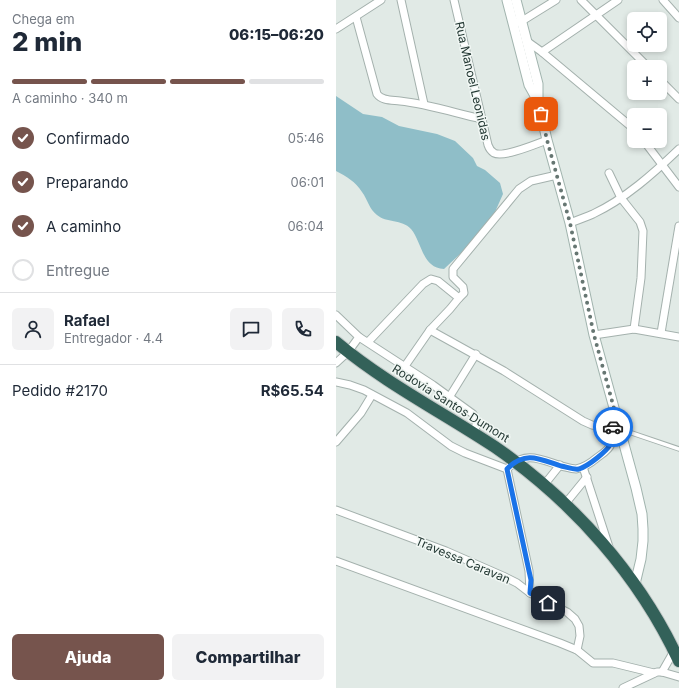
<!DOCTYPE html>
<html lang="pt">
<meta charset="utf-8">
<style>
body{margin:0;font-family:Inter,sans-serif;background:#f2f2f3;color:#1f2937;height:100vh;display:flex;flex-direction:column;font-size:15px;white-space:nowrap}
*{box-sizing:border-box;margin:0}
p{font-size:13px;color:#747a83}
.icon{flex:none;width:22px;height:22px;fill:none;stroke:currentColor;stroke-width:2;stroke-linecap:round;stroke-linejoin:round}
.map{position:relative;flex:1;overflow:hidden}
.details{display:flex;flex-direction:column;background:#fff;width:336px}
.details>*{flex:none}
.fabs{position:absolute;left:291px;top:12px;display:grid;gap:8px}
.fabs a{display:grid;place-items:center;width:40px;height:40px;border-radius:6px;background:#fff;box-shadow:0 2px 6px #0003;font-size:20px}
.pin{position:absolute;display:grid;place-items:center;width:34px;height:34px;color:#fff;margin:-17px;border-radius:8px;box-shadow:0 2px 6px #0006}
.courier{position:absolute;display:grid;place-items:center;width:40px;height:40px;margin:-20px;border:3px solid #1a73e8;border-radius:50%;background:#fff;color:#222;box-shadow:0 1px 5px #0007}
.head em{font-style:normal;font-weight:800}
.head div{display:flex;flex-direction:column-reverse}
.head{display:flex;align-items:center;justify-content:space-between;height:68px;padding:0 12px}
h1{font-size:26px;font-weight:800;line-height:30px}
.bar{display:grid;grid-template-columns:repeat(4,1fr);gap:6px 4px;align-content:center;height:48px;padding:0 12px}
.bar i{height:5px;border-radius:3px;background:#e0e1e3}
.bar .active{background:#76544d}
.bar p{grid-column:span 4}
.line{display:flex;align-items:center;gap:10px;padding:0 12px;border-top:1px solid #e0e1e3}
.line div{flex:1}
.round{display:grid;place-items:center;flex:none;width:42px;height:42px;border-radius:6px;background:#f2f2f3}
ol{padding:0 12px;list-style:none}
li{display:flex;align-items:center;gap:12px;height:44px}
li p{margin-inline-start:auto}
li .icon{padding:4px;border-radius:50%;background:#76544d;color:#fff;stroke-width:4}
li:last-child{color:#747a83}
li i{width:22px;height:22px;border:2px solid #e0e1e3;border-radius:50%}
.action{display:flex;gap:8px;margin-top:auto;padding:8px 12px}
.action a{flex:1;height:46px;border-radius:6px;background:#76544d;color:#fff;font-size:16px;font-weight:800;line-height:46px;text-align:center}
.action a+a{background:#f2f2f3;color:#1f2937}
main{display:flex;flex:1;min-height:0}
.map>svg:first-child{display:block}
.water{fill:#8fbec8}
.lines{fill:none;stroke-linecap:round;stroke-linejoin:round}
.lane-casing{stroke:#a4b1ad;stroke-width:5.5}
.street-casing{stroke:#a4b1ad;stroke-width:9}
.secondary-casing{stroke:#a1b4ae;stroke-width:11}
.highway-casing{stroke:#c1c7c6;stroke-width:14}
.lane{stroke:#fff;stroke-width:3.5}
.street{stroke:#fff;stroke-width:7}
.secondary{stroke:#fff;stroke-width:9}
.highway{stroke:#336159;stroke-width:12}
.done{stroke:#667672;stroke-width:4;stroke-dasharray:0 7.2}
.route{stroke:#1a73e8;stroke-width:5}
.labels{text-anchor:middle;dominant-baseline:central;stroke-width:3;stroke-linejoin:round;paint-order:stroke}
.street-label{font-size:12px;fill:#233833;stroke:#f1f7f4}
</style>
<main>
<section class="details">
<div class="head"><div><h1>2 min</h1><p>Chega em</p></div><em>06:15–06:20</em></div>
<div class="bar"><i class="active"></i><i class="active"></i><i class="active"></i><i></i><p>A caminho · 340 m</p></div>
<ol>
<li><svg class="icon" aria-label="check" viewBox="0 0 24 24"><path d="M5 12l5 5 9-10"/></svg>Confirmado<p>05:46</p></li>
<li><svg class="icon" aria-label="check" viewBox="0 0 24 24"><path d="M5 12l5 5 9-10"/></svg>Preparando<p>06:01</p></li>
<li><svg class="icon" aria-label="check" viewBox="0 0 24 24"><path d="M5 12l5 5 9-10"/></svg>A caminho<p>06:04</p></li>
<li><i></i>Entregue</li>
</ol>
<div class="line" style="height:72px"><a class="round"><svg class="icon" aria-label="person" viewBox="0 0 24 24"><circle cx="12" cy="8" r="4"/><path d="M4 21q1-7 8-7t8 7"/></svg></a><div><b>Rafael</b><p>Entregador · 4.4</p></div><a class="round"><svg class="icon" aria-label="chat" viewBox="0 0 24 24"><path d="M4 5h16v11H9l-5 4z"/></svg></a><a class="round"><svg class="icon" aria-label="phone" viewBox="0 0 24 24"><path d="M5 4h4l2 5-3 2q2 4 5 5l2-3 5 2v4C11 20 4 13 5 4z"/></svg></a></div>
<div class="line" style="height:52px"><div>Pedido #2170</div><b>R$65.54</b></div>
<div class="action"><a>Ajuda</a><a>Compartilhar</a></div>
</section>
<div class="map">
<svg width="343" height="688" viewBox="0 0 343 688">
<rect width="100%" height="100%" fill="#e1eae6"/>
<!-- water -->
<path class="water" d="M 0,96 L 27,114 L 46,117 L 63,126 L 101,134 L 119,141 L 137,158 L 141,166 L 149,170 L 164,183 L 167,194 L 159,212 L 134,243 L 124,254 L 108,269 C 86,268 86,242 75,229 C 66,219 50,223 41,215 C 33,209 32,200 26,192 C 20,182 10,176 0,171 Z"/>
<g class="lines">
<!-- lane casing -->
<g class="lane-casing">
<path id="lane" d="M 284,429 L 343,449"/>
</g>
<!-- street casing -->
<g class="street-casing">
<g id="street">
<path d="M 65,0 L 88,104"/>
<path d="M 118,0 L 152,145 C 153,148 155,151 158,153 C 167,158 200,144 211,140"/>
<path d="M 245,0 L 312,67"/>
<path d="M 327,0 L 343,18"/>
<path d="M 20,17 L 41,94 C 46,101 56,100 64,101 C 92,104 119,113 146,119"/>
<path d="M 181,22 L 186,21 L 220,0"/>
<path d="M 0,29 L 45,0"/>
<path d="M 192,42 L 206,52 L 298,129"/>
<path d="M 206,52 L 282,0"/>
<path d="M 324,80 L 343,99"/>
<path d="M 308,141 L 343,187"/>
<path d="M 273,173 L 285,198 L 304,222 L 307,231 L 305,278 L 298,329"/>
<path d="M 234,223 C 242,220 250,217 257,214 C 289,199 318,173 343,149"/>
<path d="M 123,298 L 128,293 L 127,287 L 117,277 L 117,269 L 183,189 L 195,181 L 221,175"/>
<path d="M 0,315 L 23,337 L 97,385 L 137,414 C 142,421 140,426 138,434"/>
<path d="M 94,330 L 168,371 L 247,421 L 256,425 L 276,428"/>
<path d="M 325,333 L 343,226"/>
<path d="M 258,335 L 298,329 L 343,337"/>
<path d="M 32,342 L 87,284 L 95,279 L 102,281 L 123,298 L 114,309 L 94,330 L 69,366"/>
<path d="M 0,363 L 12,352 L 23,337"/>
<path d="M 0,382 L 14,385 L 28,390 L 71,413 L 115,446 L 129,453 L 171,469"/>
<path d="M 114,396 L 140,354"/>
<path d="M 0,442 L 25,413 L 36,395"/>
<path d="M 247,467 L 274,550"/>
<path d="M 208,485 L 224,465"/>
<path d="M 229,504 L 251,477"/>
<path d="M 0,510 L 110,551 L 167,576 L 181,583 L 194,593 L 231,612 L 239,619 L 243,626 L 244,636 L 241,650"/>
<path d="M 0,561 L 224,643 L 241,650 L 257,663 L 277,663 L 318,673"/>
<path d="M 194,593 L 193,571 L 171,469 C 189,450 204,459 225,466 C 230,467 235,469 240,469 C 248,468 256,462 262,457 C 266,454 273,450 275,444 C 278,436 277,423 279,414"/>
<path d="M 326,672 L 338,651"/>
<path d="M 287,688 L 321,672 L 326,672 L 343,677"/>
</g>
</g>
<!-- secondary casing -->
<g class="secondary-casing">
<g id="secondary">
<path d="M 171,0 L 193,85 L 202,101"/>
<path d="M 180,0 L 202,84 L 202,101 L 211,140 L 234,223 L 258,335 L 300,488 L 306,514 L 307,529 L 307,541 L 305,559 L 299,584"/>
</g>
</g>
<!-- highway casing -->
<g class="highway-casing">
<path id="highway" d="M 0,342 C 49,383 106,412 159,447 C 237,501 303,575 343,661"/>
</g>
<!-- lane -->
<use href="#lane" class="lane"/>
<!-- street -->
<use href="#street" class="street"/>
<!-- secondary -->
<use href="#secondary" class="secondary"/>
<!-- highway -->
<use href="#highway" class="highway"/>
</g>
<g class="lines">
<!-- done -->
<path class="done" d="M 205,114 L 211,140 L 234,223 L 258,335 L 279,412 L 277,427"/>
<!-- route -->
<path class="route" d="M 212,603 L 194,593 L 195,580 L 193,571 L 171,469 C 189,450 204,459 225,466 C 231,467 237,470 243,469 C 249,467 256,462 261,458 C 276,446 275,445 277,427"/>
</g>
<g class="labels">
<!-- street labels -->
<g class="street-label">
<text transform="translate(137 81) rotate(77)">Rua Manoel Leonidas</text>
<text transform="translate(115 403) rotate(32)">Rodovia Santos Dumont</text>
<text transform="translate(127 560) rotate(23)">Travessa Caravan</text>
</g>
</g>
</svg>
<div class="fabs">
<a><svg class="icon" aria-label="locate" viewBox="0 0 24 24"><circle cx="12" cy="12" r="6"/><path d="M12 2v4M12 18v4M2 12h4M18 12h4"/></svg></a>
<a>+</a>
<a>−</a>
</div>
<div class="pin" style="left:205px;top:114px;background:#ea580c"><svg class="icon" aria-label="bag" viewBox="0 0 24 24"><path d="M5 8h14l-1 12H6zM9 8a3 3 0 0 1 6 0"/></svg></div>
<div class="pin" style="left:212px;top:603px;background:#1f2937"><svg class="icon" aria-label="home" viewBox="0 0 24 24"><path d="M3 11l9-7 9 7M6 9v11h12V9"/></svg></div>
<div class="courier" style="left:277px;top:427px"><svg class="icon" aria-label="car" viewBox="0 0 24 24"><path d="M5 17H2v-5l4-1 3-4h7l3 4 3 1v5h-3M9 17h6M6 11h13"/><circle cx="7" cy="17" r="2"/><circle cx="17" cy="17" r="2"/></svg></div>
</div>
</main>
